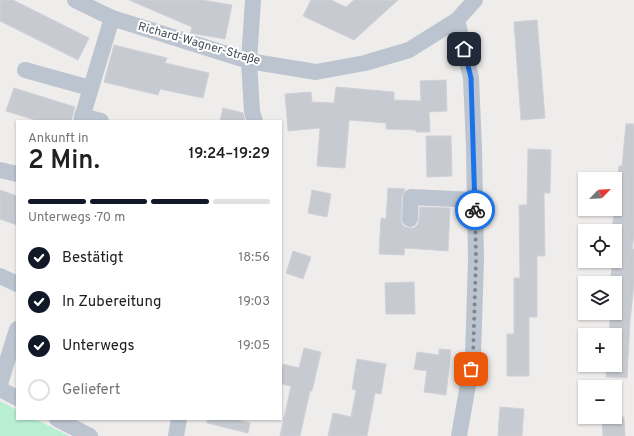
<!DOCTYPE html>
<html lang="de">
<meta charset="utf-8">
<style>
body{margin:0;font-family:Overpass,sans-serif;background:#f6f6f6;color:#202124;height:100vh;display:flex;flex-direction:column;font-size:15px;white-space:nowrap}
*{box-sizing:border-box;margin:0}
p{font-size:13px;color:#757577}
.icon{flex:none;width:22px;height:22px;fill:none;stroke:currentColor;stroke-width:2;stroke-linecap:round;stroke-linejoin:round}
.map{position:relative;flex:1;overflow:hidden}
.drawer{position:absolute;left:16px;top:120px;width:266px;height:300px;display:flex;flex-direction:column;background:#fff;border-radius:0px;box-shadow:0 1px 3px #0004}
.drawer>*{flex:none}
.needle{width:26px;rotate:65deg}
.controls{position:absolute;left:578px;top:172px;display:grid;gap:8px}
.controls a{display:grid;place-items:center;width:44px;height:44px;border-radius:0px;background:#fff;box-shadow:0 1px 3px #0004;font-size:20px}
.pin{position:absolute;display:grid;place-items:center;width:34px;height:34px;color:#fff;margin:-17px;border-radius:8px;box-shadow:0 2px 6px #0006}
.courier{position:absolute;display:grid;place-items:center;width:40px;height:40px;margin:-20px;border:3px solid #1a73e8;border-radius:50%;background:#fff;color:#222;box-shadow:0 1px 5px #0007}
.headline em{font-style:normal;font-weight:600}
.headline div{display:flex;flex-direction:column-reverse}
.headline{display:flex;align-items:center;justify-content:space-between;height:68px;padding:0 12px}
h1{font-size:26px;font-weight:600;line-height:30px}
.bar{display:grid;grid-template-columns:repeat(4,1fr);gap:6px 4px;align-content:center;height:48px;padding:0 12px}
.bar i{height:5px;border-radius:3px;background:#e0e0e0}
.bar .current{background:#111827}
.bar p{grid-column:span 4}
ol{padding:0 12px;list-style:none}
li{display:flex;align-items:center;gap:12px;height:44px}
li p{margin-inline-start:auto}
li .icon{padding:4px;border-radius:50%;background:#111827;color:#fff;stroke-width:4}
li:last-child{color:#757577}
li i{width:22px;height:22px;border:2px solid #e0e0e0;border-radius:50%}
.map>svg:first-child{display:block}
.green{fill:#b8eed2}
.building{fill:#c8cad2;stroke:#d0d1d8}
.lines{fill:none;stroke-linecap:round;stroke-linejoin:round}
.minor{stroke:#bcc5cf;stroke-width:16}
.done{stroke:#80858c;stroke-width:4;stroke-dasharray:0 7.2}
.route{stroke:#1a73e8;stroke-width:5}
.labels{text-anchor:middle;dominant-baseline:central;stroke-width:4;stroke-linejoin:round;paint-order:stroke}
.street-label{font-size:12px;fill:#444d59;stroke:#fff}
</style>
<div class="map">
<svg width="634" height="436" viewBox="0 0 634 436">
<rect width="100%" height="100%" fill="#efecec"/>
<!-- green -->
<path class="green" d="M 0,401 L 17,410 L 17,419 L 35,419 L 69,436 L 0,436 Z"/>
<!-- building -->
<g class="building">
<path d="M 0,0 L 13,0 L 89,38 L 78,60 L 0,21 Z"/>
<path d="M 129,0 L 202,0 L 232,5 L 225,39 L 190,33 L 192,27 Z"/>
<path d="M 311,0 L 331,0 L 346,7 L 354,0 L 398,0 L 354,40 L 303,16 Z"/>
<path d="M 537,20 L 545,118 L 521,120 L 514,22 Z"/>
<path d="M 114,45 L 167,58 L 165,63 L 209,73 L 203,98 L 160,89 L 158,95 L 104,82 Z"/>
<path d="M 446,80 L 447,111 L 429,112 L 430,132 L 416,132 L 416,130 L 386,129 L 386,123 L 349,120 L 345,168 L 317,166 L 320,128 L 288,131 L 285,94 L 311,92 L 312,102 L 334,103 L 336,87 L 394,92 L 394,100 L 421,101 L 420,81 Z"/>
<path d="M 14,88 L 75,107 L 71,121 L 38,121 L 6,111 Z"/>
<path d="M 223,108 L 243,113 L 245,121 L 220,121 Z"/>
<path d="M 626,124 L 634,124 L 634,236 L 632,249 L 634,249 L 634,284 L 630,321 L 627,378 L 606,377 L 607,365 L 615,365 L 615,335 L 609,335 L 610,320 L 615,320 L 615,283 L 610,283 L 613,261 L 615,261 L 615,231 L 612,231 L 619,166 L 622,166 Z"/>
<path d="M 426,136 L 451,136 L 452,176 L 427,177 Z"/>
<path d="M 528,149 L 551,150 L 550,193 L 544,193 L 545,256 L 537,256 L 537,317 L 529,317 L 529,376 L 507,376 L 507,334 L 514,334 L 514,278 L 520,278 L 519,205 L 527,205 Z"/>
<path d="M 388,188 L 405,189 L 402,197 L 401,219 L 402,224 L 405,227 L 410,228 L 414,228 L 418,224 L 419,219 L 420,207 L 450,208 L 448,251 L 405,248 L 404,255 L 379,254 L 381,218 L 386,219 Z"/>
<path d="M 0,190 L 17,196 L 17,225 L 0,219 Z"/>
<path d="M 312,190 L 331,194 L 327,217 L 308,213 Z"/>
<path d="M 293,251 L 311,257 L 303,279 L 286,273 Z"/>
<path d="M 414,282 L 415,314 L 386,314 L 385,283 Z"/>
<path d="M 304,348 L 321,352 L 312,391 L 310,391 L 300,436 L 280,436 L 291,386 L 281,384 L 281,372 L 283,364 L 299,368 Z"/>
<path d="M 439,349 L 451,350 L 446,395 L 424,392 L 427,371 L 414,369 L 417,352 L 439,355 Z"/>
<path d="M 357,359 L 386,364 L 381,394 L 375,393 L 367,436 L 328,436 L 333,413 L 351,417 L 356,390 L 352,389 Z"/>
<path d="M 500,407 L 524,409 L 522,436 L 498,436 Z"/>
<path d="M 602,417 L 624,417 L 625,436 L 603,436 Z"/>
<path d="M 207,419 L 235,419 L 250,423 L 248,433 L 207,423 Z"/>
</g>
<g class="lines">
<!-- minor -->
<g class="minor">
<path d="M 75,0 L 112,18 L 249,61 L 316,72 L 365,63 L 409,50 L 457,20 L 475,0"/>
<path d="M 253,0 L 249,61 L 252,112 L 255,121"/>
<path d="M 457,20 L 471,78 L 474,147 L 476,259 L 473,356 L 459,436"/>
<path d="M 25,70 L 90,88"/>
<path d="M 82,116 L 101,121"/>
<path d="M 81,121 L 112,18"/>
<path d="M 0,170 L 17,174"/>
<path d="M 410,219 L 411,197 L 475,200"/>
<path d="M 0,276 L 17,284"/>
<path d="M 0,384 L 17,329"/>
<path d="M 0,389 L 17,398"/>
<path d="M 57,419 L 90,436"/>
<path d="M 176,436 L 179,419"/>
</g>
</g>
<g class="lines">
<!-- done -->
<path class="done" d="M 471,369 L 473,356 L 476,260 L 475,210"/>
<!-- route -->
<path class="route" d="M 464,49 L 471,78 L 475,210"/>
</g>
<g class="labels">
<!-- street labels -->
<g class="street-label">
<text transform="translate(199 44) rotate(16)">Richard-Wagner-Straße</text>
</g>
</g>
</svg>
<div class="controls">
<a><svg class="needle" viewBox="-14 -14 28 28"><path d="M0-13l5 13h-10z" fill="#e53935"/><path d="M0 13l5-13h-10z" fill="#757577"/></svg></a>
<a><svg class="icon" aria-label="locate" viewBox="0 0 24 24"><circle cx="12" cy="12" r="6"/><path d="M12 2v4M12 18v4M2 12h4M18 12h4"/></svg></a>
<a><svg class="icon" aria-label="layers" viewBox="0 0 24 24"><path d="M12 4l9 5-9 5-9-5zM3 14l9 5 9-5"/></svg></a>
<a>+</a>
<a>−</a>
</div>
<div class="pin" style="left:471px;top:369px;background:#ea580c"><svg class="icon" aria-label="bag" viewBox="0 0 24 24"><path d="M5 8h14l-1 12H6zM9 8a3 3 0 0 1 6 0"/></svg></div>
<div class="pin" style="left:464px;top:49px;background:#1f2937"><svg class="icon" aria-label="home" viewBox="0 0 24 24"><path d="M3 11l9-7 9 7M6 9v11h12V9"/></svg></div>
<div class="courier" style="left:475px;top:210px"><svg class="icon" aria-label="bike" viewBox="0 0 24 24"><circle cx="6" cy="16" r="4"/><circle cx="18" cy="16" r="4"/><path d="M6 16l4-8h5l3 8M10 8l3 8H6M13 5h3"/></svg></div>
<section class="drawer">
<div class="headline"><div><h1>2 Min.</h1><p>Ankunft in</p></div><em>19:24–19:29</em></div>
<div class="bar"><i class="current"></i><i class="current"></i><i class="current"></i><i></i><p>Unterwegs · 70 m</p></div>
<ol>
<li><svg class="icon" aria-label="check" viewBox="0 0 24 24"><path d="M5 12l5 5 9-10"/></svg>Bestätigt<p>18:56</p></li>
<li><svg class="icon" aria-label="check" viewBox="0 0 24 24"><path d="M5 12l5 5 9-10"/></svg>In Zubereitung<p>19:03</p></li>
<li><svg class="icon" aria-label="check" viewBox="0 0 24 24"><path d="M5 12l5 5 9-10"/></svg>Unterwegs<p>19:05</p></li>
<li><i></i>Geliefert</li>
</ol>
</section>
</div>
